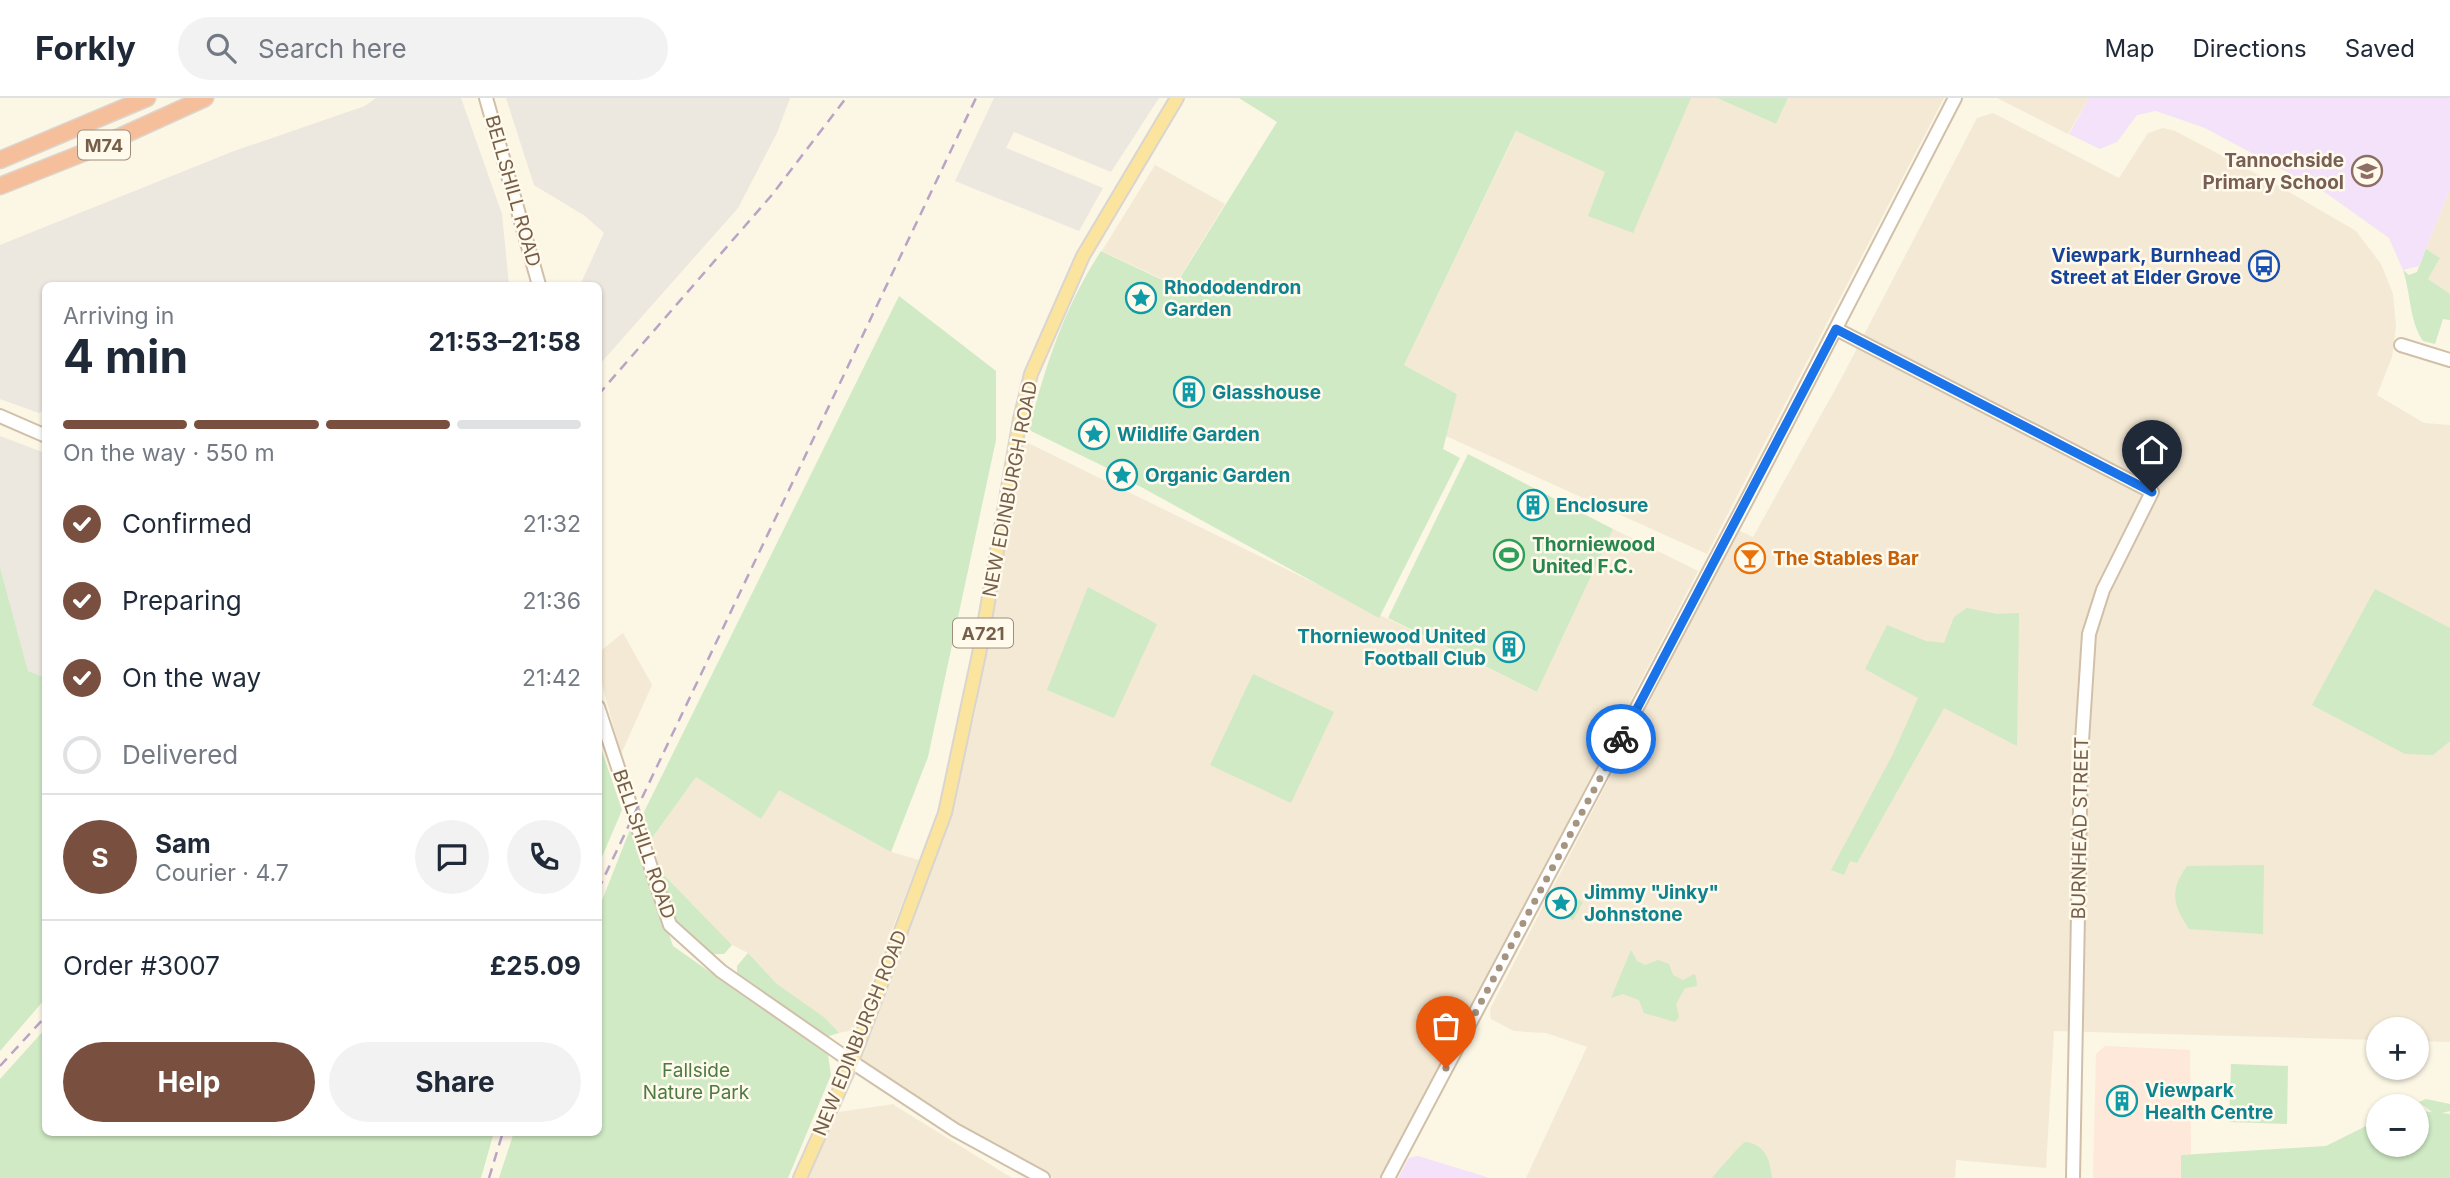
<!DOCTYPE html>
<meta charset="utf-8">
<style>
body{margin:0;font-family:Inter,sans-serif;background:#f2f2f3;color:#1f2937;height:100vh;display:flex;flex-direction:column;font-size:26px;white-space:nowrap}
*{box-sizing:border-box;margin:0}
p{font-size:23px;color:#747a83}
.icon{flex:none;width:38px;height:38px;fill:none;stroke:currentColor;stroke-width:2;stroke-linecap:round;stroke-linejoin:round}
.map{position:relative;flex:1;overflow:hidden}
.side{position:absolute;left:42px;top:184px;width:560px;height:854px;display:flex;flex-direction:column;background:#fff;border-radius:10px;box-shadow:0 2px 5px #0004}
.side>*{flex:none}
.buttons{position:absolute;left:2366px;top:919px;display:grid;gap:14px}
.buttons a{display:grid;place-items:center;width:63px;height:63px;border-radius:50%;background:#fff;box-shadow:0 2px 5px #0004;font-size:35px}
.pin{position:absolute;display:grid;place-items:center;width:60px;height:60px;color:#fff;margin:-72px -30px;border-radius:50% 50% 50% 0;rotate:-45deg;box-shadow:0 0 7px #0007}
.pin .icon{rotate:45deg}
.courier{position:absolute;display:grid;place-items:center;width:70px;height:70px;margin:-35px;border:5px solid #1a73e8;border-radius:50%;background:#fff;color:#222;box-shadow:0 2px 9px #0007}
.head em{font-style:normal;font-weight:700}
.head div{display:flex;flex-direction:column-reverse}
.head{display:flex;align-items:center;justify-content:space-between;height:119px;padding:0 21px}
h1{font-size:46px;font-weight:700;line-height:52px}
.bar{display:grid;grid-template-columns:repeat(4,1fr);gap:10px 7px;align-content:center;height:84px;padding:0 21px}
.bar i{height:9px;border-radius:5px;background:#e0e1e3}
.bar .on{background:#795040}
.bar p{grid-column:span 4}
.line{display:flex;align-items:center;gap:18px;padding:0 21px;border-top:2px solid #e0e1e3}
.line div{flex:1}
.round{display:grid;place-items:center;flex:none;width:74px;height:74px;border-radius:37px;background:#f2f2f3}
ol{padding:0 21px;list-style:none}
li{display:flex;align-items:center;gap:21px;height:77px}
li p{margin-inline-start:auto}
li .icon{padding:7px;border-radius:50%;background:#795040;color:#fff;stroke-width:4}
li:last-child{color:#747a83}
li i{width:38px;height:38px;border:4px solid #e0e1e3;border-radius:50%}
.button{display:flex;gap:14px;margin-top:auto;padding:14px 21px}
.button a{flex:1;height:80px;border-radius:42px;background:#795040;color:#fff;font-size:28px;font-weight:700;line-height:80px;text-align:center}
.button a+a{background:#f2f2f3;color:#1f2937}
header{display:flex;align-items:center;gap:42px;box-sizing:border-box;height:98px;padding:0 35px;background:#fff;border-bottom:2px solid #e0e1e3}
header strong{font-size:33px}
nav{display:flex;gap:38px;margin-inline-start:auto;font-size:24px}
.search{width:490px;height:63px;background:#f2f2f3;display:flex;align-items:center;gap:18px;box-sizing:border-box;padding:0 24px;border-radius:38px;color:#747a83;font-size:26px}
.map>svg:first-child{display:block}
.residential{fill:#f4e9d4}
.commercial{fill:#fde8d9}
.industrial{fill:#ece7df}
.education{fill:#f3e2f9}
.green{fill:#cfeac4}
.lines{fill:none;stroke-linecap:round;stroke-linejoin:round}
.secondary-casing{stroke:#d1c0a9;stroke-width:16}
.primary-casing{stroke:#dbd5d0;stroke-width:16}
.highway-casing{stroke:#dbd5d0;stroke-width:19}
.secondary{stroke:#fff;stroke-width:12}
.primary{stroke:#fbe49e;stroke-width:12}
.highway{stroke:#f6bf9c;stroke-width:16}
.rail{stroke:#baa4c6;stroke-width:2.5;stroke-dasharray:10 7;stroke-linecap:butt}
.done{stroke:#a59480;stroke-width:7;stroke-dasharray:0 12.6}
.route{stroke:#1a73e8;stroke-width:9}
.labels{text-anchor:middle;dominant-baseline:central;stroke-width:5;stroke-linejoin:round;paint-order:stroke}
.shield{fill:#fffaec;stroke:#9f8e7b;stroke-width:2}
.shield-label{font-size:18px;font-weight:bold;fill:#765f4a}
.education-label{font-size:19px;font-weight:bold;fill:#785e54;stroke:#fffaec;text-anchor:end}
.street-label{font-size:19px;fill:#765f4a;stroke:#fffaec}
.transit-label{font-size:19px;font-weight:bold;fill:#164399;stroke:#fffaec;text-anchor:end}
.culture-label{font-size:19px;font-weight:bold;fill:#0d838f;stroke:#fffaec;text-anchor:start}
.leisure-label{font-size:19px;font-weight:bold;fill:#27864d;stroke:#fffaec;text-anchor:start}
.food-label{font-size:19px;font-weight:bold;fill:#c56008;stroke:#fffaec;text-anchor:start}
.park-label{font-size:19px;fill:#4c7b42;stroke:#fffaec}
</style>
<header>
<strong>Forkly</strong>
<div class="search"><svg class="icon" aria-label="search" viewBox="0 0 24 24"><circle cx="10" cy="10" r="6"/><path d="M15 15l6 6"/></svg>Search here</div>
<nav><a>Map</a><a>Directions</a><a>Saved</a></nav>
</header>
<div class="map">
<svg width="2450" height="1080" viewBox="0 0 2450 1080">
<rect width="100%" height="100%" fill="#fcf6e5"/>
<!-- residential -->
<g class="residential">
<path d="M 1691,0 L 1717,0 L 1776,26 L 1788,0 L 1944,0 L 1707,456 L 1446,338 L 1457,296 L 1404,267 L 1517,32 L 1606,74 L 1633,134 Z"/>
<path d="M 1997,0 L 2089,0 L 2068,36 Z"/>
<path d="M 1993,15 L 2119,80 L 2148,35 L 2163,30 L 2175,33 L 2272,84 L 2356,133 L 2381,166 L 2393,196 L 2396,228 L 2392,259 L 2377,297 L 2424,325 L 2450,327 L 2450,944 L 2417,943 L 2417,931 L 2378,931 L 2378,942 L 2054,933 L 2046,1070 L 1956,1062 L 1955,1080 L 1526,1080 L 1587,949 L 1546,935 L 1514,933 L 1491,921 L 1490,911 L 1738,432 L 1753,439 L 1841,281 L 1977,20 Z"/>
<path d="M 1155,67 L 1225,106 L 1175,187 L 1102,153 Z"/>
<path d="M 2450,91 L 2450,196 L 2428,181 L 2440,160 L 2426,151 Z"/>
<path d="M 1024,343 L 1537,594 L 1613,431 L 1698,473 L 1382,1080 L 1054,1080 L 946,1024 L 861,964 L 935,760 L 974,620 Z"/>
<path d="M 623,535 L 652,587 L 621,656 L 599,575 L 598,555 Z"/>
<path d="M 696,679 L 761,721 L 778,691 L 891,754 L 919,762 L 853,932 L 839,935 L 777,886 L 748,855 L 732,847 L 659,772 L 652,740 Z"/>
<path d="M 894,1006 L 894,1007 L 1012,1080 L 808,1080 L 839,1014 Z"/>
</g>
<!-- commercial -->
<path class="commercial" d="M 2105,948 L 2190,952 L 2191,1056 L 2181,1057 L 2181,1080 L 2093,1080 L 2096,956 Z"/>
<!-- industrial -->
<g class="industrial">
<path d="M 376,0 L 461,0 L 502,116 L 509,187 L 46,187 L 45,311 L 39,315 L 0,301 L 0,147 L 234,53 L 365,8 Z"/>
<path d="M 506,0 L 790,0 L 777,35 L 738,110 L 599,267 L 598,187 L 580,187 L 604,135 L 585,118 L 534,87 Z"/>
<path d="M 994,0 L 1159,0 L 1111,74 L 1014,34 L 1006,50 L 1103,90 L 1079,133 L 955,83 Z"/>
<path d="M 0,338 L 45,355 L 45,580 L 28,573 L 0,469 Z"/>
</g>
<!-- education -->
<g class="education">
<path d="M 2089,0 L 2450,0 L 2450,91 L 2419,168 L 2403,172 L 2389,140 L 2326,95 L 2205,30 L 2156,13 L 2137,17 L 2117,44 L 2100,51 L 2069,36 Z"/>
<path d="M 1418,1058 L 1490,1080 L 1398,1080 L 1409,1060 Z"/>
</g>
<!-- green -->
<g class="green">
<path d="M 1239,0 L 1691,0 L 1633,135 L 1588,118 L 1605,74 L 1516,33 L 1404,267 L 1457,296 L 1443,351 L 1460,360 L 1379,520 L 1103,368 L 1029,332 C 1045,268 1065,208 1101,153 L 1175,188 L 1277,24 Z"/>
<path d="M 1717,0 L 1788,0 L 1776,26 Z"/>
<path d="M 2426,151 L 2440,160 L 2428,181 L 2450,196 L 2450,222 L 2443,221 L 2435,246 L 2423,243 C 2409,222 2411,196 2403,172 L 2409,177 L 2417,174 Z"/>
<path d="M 899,198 L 996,273 L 996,342 L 928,659 L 891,754 L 779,692 L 761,721 L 696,679 L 652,740 L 642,718 Z"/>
<path d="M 1468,356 L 1613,431 L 1537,594 L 1388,520 Z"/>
<path d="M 0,469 L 28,573 L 46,580 L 45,901 L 0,953 Z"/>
<path d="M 1088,489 L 1157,526 L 1114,620 L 1047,592 Z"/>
<path d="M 2375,491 L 2450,530 L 2450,643 L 2433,657 L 2405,656 L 2312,607 Z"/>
<path d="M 1967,510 L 1997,516 L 2019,515 L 2017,648 L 1944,610 L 1857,765 L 1850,763 L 1844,777 L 1831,772 L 1893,656 L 1918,600 L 1865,571 L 1887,527 L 1926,543 L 1944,545 L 1954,519 Z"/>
<path d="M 1253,576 L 1334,614 L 1291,705 L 1210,667 Z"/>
<path d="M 598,641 L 622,712 L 599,766 L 598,766 Z"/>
<path d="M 631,729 L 673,848 L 828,957 L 831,977 L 788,1080 L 499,1080 L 514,1034 L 598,1034 L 599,810 Z"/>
<path d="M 2264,767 L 2263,836 L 2189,831 C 2173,807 2169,793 2187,768 Z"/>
<path d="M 659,772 L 732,847 L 724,856 L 710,856 L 677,823 Z"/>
<path d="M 1555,790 L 1583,804 L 1573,822 L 1545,807 Z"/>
<path d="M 1631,852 L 1637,863 L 1645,867 L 1658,862 L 1669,866 L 1673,877 L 1683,882 L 1694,876 L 1696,878 L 1697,888 L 1685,890 L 1676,906 L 1679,919 L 1675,924 L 1644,915 L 1639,902 L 1623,896 L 1611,900 Z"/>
<path d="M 748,855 L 777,886 L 825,920 L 839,935 L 825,939 L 737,875 L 737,868 Z"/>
<path d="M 45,931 L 46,1034 L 494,1034 L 481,1080 L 0,1080 L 0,981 Z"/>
<path d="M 2231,966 L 2288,968 L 2287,1026 L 2229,1024 Z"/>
<path d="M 2426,1001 L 2450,1006 L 2450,1013 L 2442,1015 L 2450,1016 L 2450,1080 L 2181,1080 L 2181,1057 L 2326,1048 L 2378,1022 L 2378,1046 L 2417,1046 L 2417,1013 L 2432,1014 L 2419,1004 Z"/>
<path d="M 1745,1044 C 1765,1046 1770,1062 1772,1080 L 1712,1080 C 1715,1076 1742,1045 1745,1044 Z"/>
</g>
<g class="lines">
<!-- secondary casing -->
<g class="secondary-casing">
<g id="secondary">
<path d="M 486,0 L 539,187"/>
<path d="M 1836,231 L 2152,394 L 2103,492 L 2089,536 L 2081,658 L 2073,1080"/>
<path d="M 2401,247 L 2450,262"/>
<path d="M 0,318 L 46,338"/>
<path d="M 598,609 L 670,827 L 721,873 L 852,964 L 955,1032 L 1043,1080"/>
<path d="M 1388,1080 L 1749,398 L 1955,0"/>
</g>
</g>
<!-- primary casing -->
<g class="primary-casing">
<path id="primary" d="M 800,1080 L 852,964 L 945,715 L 979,556 L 1020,321 L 1031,276 L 1083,158 L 1177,0"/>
</g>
<!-- highway casing -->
<g class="highway-casing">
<g id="highway">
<path d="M 0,62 L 147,0"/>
<path d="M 0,88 L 93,51 L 205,0"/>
</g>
</g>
<!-- secondary -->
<use href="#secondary" class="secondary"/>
<!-- primary -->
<use href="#primary" class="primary"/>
<!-- highway -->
<use href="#highway" class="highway"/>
<!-- rail -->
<g class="rail">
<path d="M 598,297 L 771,98 L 846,0"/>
<path d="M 598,792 L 976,0"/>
<path d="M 0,968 L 46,918"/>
<path d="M 489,1080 L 503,1034"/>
</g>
</g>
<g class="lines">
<!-- done -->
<path class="done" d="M 1446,970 L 1621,641"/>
<!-- route -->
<path class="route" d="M 1621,641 L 1836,231 L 2152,394"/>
</g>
<!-- icons -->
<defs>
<g id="school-ring" transform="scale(1.575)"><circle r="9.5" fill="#fffaec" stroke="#8d6e63" stroke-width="1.5"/><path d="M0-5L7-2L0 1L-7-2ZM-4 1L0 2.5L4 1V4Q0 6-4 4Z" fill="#8d6e63"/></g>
<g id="bus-ring" transform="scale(1.575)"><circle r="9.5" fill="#fffaec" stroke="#1a4fb4" stroke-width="1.5"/><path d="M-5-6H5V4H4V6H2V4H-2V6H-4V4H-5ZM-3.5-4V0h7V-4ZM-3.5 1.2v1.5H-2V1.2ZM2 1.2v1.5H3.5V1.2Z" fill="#1a4fb4"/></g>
<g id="sight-ring" transform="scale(1.575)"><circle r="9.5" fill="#fffaec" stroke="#0f9aa8" stroke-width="1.5"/><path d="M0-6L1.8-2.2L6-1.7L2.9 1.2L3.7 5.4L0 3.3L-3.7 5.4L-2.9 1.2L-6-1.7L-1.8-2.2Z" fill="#0f9aa8"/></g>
<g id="building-ring" transform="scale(1.575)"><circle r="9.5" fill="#fffaec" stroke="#0f9aa8" stroke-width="1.5"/><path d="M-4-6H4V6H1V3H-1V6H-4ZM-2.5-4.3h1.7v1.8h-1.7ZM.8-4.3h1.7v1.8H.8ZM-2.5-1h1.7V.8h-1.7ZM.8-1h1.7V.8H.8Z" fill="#0f9aa8"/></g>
<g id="stadium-ring" transform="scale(1.575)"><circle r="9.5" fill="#fffaec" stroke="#2e9e5b" stroke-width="1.5"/><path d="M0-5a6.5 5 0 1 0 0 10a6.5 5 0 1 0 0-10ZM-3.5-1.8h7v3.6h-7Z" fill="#2e9e5b"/></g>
<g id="bar-ring" transform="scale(1.575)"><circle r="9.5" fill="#fffaec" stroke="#e8710a" stroke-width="1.5"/><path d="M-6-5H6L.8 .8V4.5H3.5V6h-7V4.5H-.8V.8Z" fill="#e8710a"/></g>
</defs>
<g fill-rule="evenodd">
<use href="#school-ring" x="2367" y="73"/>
<use href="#bus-ring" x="2264" y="168"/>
<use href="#sight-ring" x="1141" y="200"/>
<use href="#building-ring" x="1189" y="294"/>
<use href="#sight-ring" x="1094" y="336"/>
<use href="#sight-ring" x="1122" y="377"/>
<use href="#building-ring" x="1533" y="407"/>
<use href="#stadium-ring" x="1509" y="457"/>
<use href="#bar-ring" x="1750" y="460"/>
<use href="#building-ring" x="1509" y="549"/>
<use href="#sight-ring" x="1561" y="805"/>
<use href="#building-ring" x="2122" y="1003"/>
</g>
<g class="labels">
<!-- shield labels -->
<g class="shield">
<rect x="78" y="32.5" width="52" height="29" rx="5"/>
<rect x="953" y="520.5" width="60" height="29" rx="5"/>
</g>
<g class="shield-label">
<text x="104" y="47">M74</text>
<text x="983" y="535">A721</text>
</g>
<!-- education labels -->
<g class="education-label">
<text x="2344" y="62">Tannochside<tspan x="2344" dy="22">Primary School</tspan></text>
</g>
<!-- street labels -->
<g class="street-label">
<text transform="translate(513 93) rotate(74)">BELLSHILL ROAD</text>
<text transform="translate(1010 391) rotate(-79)">NEW EDINBURGH ROAD</text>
<text transform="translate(2080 730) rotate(-89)">BURNHEAD STREET</text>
<text transform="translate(644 746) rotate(71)">BELLSHILL ROAD</text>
<text transform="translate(860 935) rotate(-68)">NEW EDINBURGH ROAD</text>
</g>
<!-- transit labels -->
<g class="transit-label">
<text x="2241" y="157">Viewpark, Burnhead<tspan x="2241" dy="22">Street at Elder Grove</tspan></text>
</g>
<!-- culture labels -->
<g class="culture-label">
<text x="1164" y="189">Rhododendron<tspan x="1164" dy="22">Garden</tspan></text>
<text x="1212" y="294">Glasshouse</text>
<text x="1117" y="336">Wildlife Garden</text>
<text x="1145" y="377">Organic Garden</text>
<text x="1556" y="407">Enclosure</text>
<text x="1486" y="538" text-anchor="end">Thorniewood United<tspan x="1486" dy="22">Football Club</tspan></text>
<text x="1584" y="794">Jimmy "Jinky"<tspan x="1584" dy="22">Johnstone</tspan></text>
<text x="2145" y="992">Viewpark<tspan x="2145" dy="22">Health Centre</tspan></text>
</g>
<!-- leisure labels -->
<g class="leisure-label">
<text x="1532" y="446">Thorniewood<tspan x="1532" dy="22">United F.C.</tspan></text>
</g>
<!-- food labels -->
<g class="food-label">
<text x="1773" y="460">The Stables Bar</text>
</g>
<!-- park labels -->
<g class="park-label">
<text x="696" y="972">Fallside<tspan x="696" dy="22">Nature Park</tspan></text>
</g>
</g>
</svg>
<div class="buttons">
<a>+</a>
<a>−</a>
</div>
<div class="pin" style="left:1446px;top:970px;background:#ea580c"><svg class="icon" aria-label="bag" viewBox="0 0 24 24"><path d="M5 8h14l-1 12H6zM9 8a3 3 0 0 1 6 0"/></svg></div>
<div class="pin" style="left:2152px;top:394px;background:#1f2937"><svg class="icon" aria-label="home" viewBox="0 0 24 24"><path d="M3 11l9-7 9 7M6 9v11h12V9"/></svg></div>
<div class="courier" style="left:1621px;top:641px"><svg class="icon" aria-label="bike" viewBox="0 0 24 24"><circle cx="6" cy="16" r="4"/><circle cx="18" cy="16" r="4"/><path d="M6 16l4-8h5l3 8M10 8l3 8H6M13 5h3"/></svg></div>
<section class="side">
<div class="head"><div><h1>4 min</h1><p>Arriving in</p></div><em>21:53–21:58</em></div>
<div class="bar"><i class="on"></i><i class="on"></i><i class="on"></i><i></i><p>On the way · 550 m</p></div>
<ol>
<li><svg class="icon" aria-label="check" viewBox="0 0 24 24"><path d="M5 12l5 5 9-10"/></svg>Confirmed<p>21:32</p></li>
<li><svg class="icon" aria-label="check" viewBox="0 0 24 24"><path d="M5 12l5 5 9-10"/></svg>Preparing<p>21:36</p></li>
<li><svg class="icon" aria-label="check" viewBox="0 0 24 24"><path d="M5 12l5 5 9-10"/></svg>On the way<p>21:42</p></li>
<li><i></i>Delivered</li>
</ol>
<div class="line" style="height:126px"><b class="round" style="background:#795040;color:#fff">S</b><div><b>Sam</b><p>Courier · 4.7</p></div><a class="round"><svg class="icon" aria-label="chat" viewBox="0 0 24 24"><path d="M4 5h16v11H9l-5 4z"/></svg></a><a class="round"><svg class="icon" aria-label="phone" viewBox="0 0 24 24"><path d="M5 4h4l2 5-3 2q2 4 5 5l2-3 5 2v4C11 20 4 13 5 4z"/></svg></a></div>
<div class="line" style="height:91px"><div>Order #3007</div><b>£25.09</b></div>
<div class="button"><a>Help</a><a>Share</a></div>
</section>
</div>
